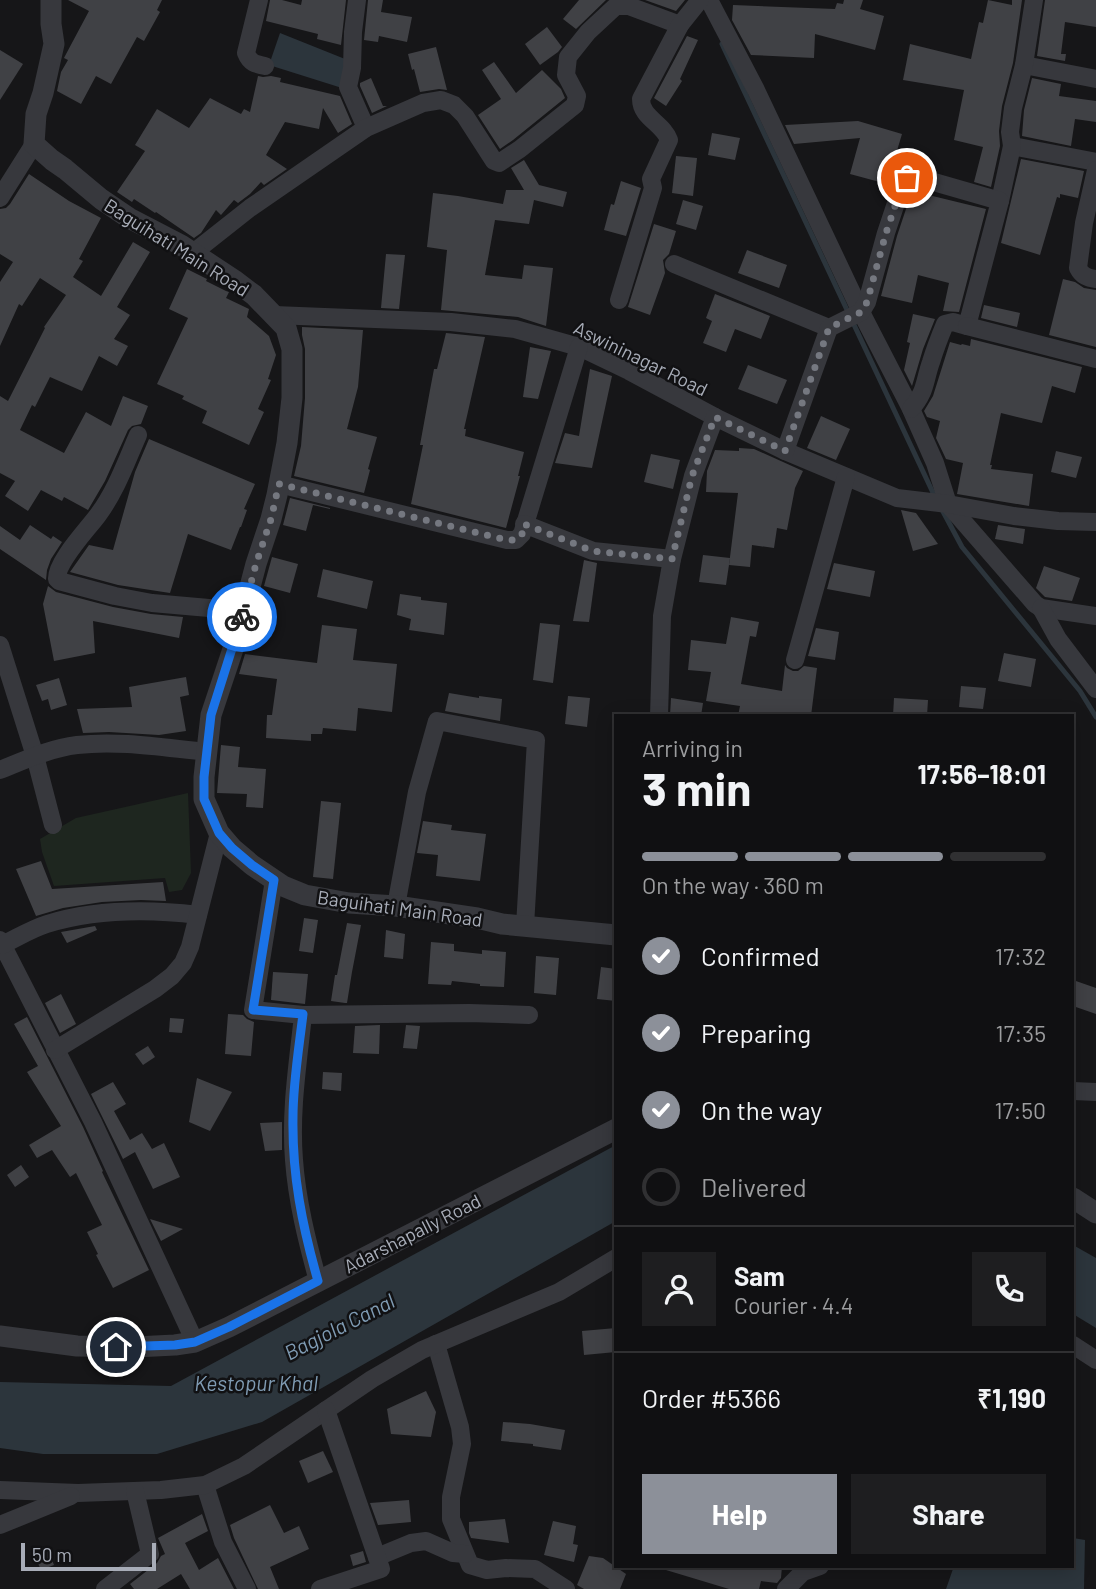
<!DOCTYPE html>
<meta charset="utf-8">
<style>
body{margin:0;font-family:Barlow,sans-serif;background:#1e1e20;color:#f1f3f6;height:100vh;display:flex;flex-direction:column;font-size:26px;white-space:nowrap}
*{box-sizing:border-box;margin:0}
p{font-size:23px;color:#9c9d9f}
.icon{flex:none;width:38px;height:38px;fill:none;stroke:currentColor;stroke-width:2;stroke-linecap:round;stroke-linejoin:round}
.map{position:relative;flex:1;overflow:hidden}
.sheet{position:absolute;left:614px;top:714px;width:460px;height:854px;display:flex;flex-direction:column;background:#101012;border-radius:0px;box-shadow:0 4px 18px #0003,0 0 0 2px #303032}
.sheet>*{flex:none}
.scale{position:absolute;left:21px;bottom:18px;width:135px;box-sizing:border-box;padding-left:7px;border:4px solid #a8adb8;border-top:0;font-size:19px;line-height:24px;white-space:nowrap;color:#a8adb8;-webkit-text-stroke:5px #111113;paint-order:stroke}
.pin{position:absolute;display:grid;place-items:center;width:60px;height:60px;color:#fff;margin:-30px;border:4px solid #fff;border-radius:50%;box-shadow:0 2px 7px #0007}
.courier{position:absolute;display:grid;place-items:center;width:70px;height:70px;margin:-35px;border:5px solid #1a73e8;border-radius:50%;background:#fff;color:#222;box-shadow:0 2px 9px #0007}
.headline em{font-style:normal;font-weight:700}
.headline div{display:flex;flex-direction:column-reverse}
.headline{display:flex;align-items:center;justify-content:space-between;height:119px;padding:0 28px}
h1{font-size:46px;font-weight:700;line-height:52px}
.bar{display:grid;grid-template-columns:repeat(4,1fr);gap:10px 7px;align-content:center;height:84px;padding:0 28px}
.bar i{height:9px;border-radius:5px;background:#303032}
.bar .active{background:#8c9099}
.bar p{grid-column:span 4}
.line{display:flex;align-items:center;gap:18px;padding:0 28px;border-top:2px solid #303032}
.line div{flex:1}
.round{display:grid;place-items:center;flex:none;width:74px;height:74px;border-radius:0px;background:#1e1e20}
ol{padding:0 28px;list-style:none}
li{display:flex;align-items:center;gap:21px;height:77px}
li p{margin-inline-start:auto}
li .icon{padding:7px;border-radius:50%;background:#8c9099;color:#fff;stroke-width:4}
li:last-child{color:#9c9d9f}
li i{width:38px;height:38px;border:4px solid #303032;border-radius:50%}
.action{display:flex;gap:14px;margin-top:auto;padding:14px 28px}
.action a{flex:1;height:80px;border-radius:0px;background:#8c9099;color:#fff;font-size:28px;font-weight:700;line-height:80px;text-align:center}
.action a+a{background:#1e1e20;color:#f1f3f6}
.map>svg:first-child{display:block}
.green{fill:#1e261f}
.water{fill:#2c353c}
.lines{fill:none;stroke-linecap:round;stroke-linejoin:round}
.stream{stroke:#2c353c;stroke-width:5}
.building{fill:#404145}
.minor{stroke:#37383d;stroke-width:18}
.tertiary{stroke:#37383d;stroke-width:21}
.done{stroke:#757880;stroke-width:7;stroke-dasharray:0 12.6}
.route{stroke:#1a73e8;stroke-width:9}
.labels{text-anchor:middle;dominant-baseline:central;stroke-width:5;stroke-linejoin:round;paint-order:stroke}
.street-label{font-size:19px;fill:#a8adb8;stroke:#111113}
.water-label{font-size:21px;font-style:italic;fill:#7f9bb3;stroke:#111113}
</style>
<div class="map">
<svg width="1096" height="1589" viewBox="0 0 1096 1589">
<rect width="100%" height="100%" fill="#161618"/>
<!-- green -->
<path class="green" d="M 188,793 L 191,873 L 182,890 L 169,892 L 165,878 L 54,886 L 42,852 L 40,839 L 76,818 Z"/>
<!-- water -->
<g class="water">
<path d="M 280,33 L 350,61 L 342,88 L 269,65 Z"/>
<path d="M 616,1145 L 616,1221 L 262,1422 L 157,1454 L 43,1454 L 0,1448 L 0,1382 L 171,1386 Z"/>
<path d="M 1073,1245 L 1096,1258 L 1096,1328 L 1073,1314 Z"/>
<path d="M 1073,1538 L 1085,1540 L 1084,1589 L 946,1589 L 954,1566 L 1073,1566 Z"/>
</g>
<g class="lines">
<!-- stream -->
<g class="stream">
<path d="M 722,44 L 935,497"/>
<path d="M 940,506 L 962,547 L 1080,691 L 1096,717"/>
</g>
</g>
<!-- building -->
<g class="building">
<path d="M 68,0 L 162,0 L 157,10 L 160,12 L 144,41 L 137,37 L 111,84 L 96,76 L 81,104 L 57,91 L 61,72 L 68,60 L 64,58 L 65,56 L 89,11 Z"/>
<path d="M 270,0 L 282,0 L 301,5 L 302,0 L 346,0 L 341,45 L 317,39 L 318,34 L 266,21 Z"/>
<path d="M 368,0 L 383,0 L 381,12 L 412,17 L 407,42 L 379,36 L 378,42 L 364,40 Z"/>
<path d="M 579,0 L 606,0 L 576,29 L 563,19 Z"/>
<path d="M 645,0 L 685,0 L 676,11 Z"/>
<path d="M 844,0 L 863,0 L 860,9 L 884,16 L 875,50 L 815,34 L 814,58 L 751,55 L 732,20 L 733,5 L 835,9 L 837,3 L 843,4 Z"/>
<path d="M 988,0 L 1012,5 L 1012,0 L 1022,0 L 1013,63 L 1002,106 L 999,131 L 1000,146 L 991,187 L 974,182 L 983,147 L 954,140 L 964,90 L 903,80 L 910,44 L 971,59 L 979,22 L 983,23 Z"/>
<path d="M 1045,0 L 1096,0 L 1096,27 L 1065,22 L 1061,54 L 1066,54 L 1065,61 L 1037,56 Z"/>
<path d="M 547,27 L 562,47 L 558,52 L 540,65 L 525,44 Z"/>
<path d="M 687,36 L 698,40 L 680,79 L 682,81 L 666,106 L 654,98 Z"/>
<path d="M 436,47 L 447,90 L 439,89 L 420,92 L 414,69 L 412,70 L 408,54 Z"/>
<path d="M 0,50 L 23,64 L 0,100 Z"/>
<path d="M 494,62 L 516,93 L 542,70 L 561,89 L 565,98 L 513,140 L 500,149 L 478,115 L 501,99 L 482,70 Z"/>
<path d="M 258,76 L 263,77 L 271,76 L 281,78 L 280,82 L 340,96 L 352,124 L 338,133 L 323,108 L 319,129 L 285,122 L 266,155 L 287,169 L 264,185 L 261,182 L 250,194 L 238,203 L 234,200 L 221,215 L 216,210 L 201,233 L 194,238 L 156,212 L 155,213 L 134,199 L 132,202 L 117,192 L 145,151 L 135,145 L 157,109 L 189,128 L 210,98 L 241,114 L 244,109 L 250,112 Z"/>
<path d="M 371,78 L 383,106 L 387,106 L 372,113 L 360,86 L 360,83 Z"/>
<path d="M 1032,78 L 1061,84 L 1059,96 L 1096,101 L 1096,122 L 1075,119 L 1071,146 L 1022,136 L 1024,110 Z"/>
<path d="M 858,121 L 902,134 L 887,184 L 850,174 L 860,138 L 794,144 L 785,125 Z"/>
<path d="M 712,133 L 740,138 L 735,160 L 708,155 Z"/>
<path d="M 676,156 L 697,158 L 693,196 L 672,193 Z"/>
<path d="M 1021,159 L 1084,171 L 1078,198 L 1060,194 L 1060,198 L 1057,197 L 1040,255 L 1001,243 Z"/>
<path d="M 524,160 L 539,185 L 567,192 L 563,207 L 534,200 L 529,224 L 495,220 L 485,275 L 522,279 L 524,265 L 553,268 L 546,326 L 518,317 L 441,310 L 447,250 L 427,247 L 433,193 L 458,196 L 503,204 L 506,190 L 524,190 L 511,168 Z"/>
<path d="M 29,174 L 69,201 L 101,218 L 79,259 L 83,261 L 73,277 L 101,296 L 133,242 L 150,252 L 117,307 L 130,315 L 114,339 L 128,346 L 117,366 L 99,356 L 82,391 L 50,377 L 35,407 L 32,405 L 20,430 L 64,453 L 86,412 L 111,426 L 123,396 L 148,406 L 141,424 L 132,426 L 128,430 L 105,481 L 88,510 L 64,497 L 62,501 L 41,490 L 28,511 L 5,496 L 15,481 L 0,473 L 0,396 L 8,401 L 45,328 L 44,327 L 66,295 L 40,278 L 22,306 L 19,304 L 0,346 L 0,282 L 13,262 L 0,254 L 0,209 L 6,208 L 10,204 Z"/>
<path d="M 621,181 L 641,188 L 626,236 L 604,230 L 611,204 L 614,205 Z"/>
<path d="M 912,191 L 986,209 L 959,312 L 943,311 L 949,283 L 918,275 L 912,303 L 881,296 L 897,236 Z"/>
<path d="M 683,200 L 703,206 L 696,230 L 676,224 Z"/>
<path d="M 654,224 L 676,231 L 669,254 L 663,260 L 665,273 L 650,315 L 628,307 Z"/>
<path d="M 747,250 L 787,265 L 779,288 L 738,273 Z"/>
<path d="M 386,254 L 405,255 L 399,309 L 381,308 Z"/>
<path d="M 187,269 L 207,279 L 206,281 L 226,291 L 229,292 L 226,298 L 249,309 L 247,317 L 269,336 L 276,355 L 268,379 L 271,380 L 258,409 L 264,412 L 249,445 L 202,423 L 207,411 L 182,399 L 184,396 L 157,384 L 188,318 L 169,309 Z"/>
<path d="M 1063,279 L 1075,282 L 1084,288 L 1096,290 L 1096,347 L 1049,335 Z"/>
<path d="M 715,294 L 770,316 L 761,339 L 735,329 L 726,352 L 703,343 L 712,321 L 706,318 Z"/>
<path d="M 984,305 L 1020,313 L 1017,327 L 981,318 Z"/>
<path d="M 913,314 L 935,319 L 923,349 L 912,386 L 904,370 L 910,343 L 907,342 Z"/>
<path d="M 302,327 L 363,330 L 358,387 L 347,429 L 377,437 L 368,469 L 370,470 L 364,493 L 294,476 L 301,446 L 305,398 L 305,349 L 302,335 Z"/>
<path d="M 446,333 L 485,337 L 464,429 L 466,429 L 465,436 L 524,452 L 518,476 L 520,476 L 506,528 L 411,504 L 423,445 L 420,445 L 430,390 L 434,369 L 437,369 Z"/>
<path d="M 971,339 L 1082,367 L 1075,393 L 1052,386 L 1042,423 L 1001,413 L 990,465 L 992,465 L 991,469 L 1033,474 L 1029,506 L 957,494 L 963,463 L 946,459 L 936,438 L 940,421 L 927,417 L 924,411 L 933,396 L 950,342 L 961,345 L 962,344 L 970,346 Z"/>
<path d="M 530,347 L 551,351 L 538,399 L 523,397 Z"/>
<path d="M 748,365 L 787,380 L 777,404 L 738,389 Z"/>
<path d="M 590,369 L 612,376 L 592,468 L 555,463 L 565,433 L 579,436 Z"/>
<path d="M 821,416 L 850,429 L 836,460 L 807,448 Z"/>
<path d="M 149,439 L 255,484 L 244,509 L 247,510 L 241,527 L 240,527 L 231,550 L 188,534 L 170,593 L 118,585 L 70,572 L 89,545 L 113,550 L 135,472 Z"/>
<path d="M 739,448 L 754,449 L 803,471 L 795,488 L 787,530 L 777,528 L 774,548 L 752,545 L 750,567 L 729,565 L 738,493 L 706,492 L 707,471 L 715,450 L 739,451 Z"/>
<path d="M 1056,451 L 1082,457 L 1076,478 L 1051,472 Z"/>
<path d="M 651,454 L 680,460 L 673,489 L 644,482 Z"/>
<path d="M 290,498 L 330,508 L 330,509 L 313,505 L 306,531 L 283,525 Z"/>
<path d="M 901,510 L 916,513 L 938,544 L 913,551 Z"/>
<path d="M 30,525 L 51,539 L 53,536 L 62,542 L 51,559 L 47,570 L 46,580 L 0,549 L 0,526 L 20,540 Z"/>
<path d="M 998,525 L 1025,529 L 1023,544 L 995,539 Z"/>
<path d="M 703,555 L 730,558 L 726,585 L 699,582 Z"/>
<path d="M 272,557 L 298,564 L 290,593 L 264,586 Z"/>
<path d="M 584,560 L 597,563 L 589,622 L 573,621 Z"/>
<path d="M 834,563 L 875,571 L 870,597 L 827,589 Z"/>
<path d="M 1044,566 L 1080,578 L 1072,601 L 1045,597 L 1036,588 Z"/>
<path d="M 323,569 L 373,581 L 367,609 L 317,597 Z"/>
<path d="M 48,586 L 56,592 L 113,607 L 151,614 L 183,617 L 179,638 L 93,621 L 95,653 L 54,661 L 43,604 Z"/>
<path d="M 400,594 L 421,597 L 421,600 L 447,603 L 444,635 L 409,630 L 411,619 L 397,615 Z"/>
<path d="M 731,617 L 759,622 L 756,637 L 750,636 L 741,684 L 782,691 L 785,665 L 787,668 L 793,671 L 798,671 L 804,666 L 817,668 L 811,716 L 738,716 L 740,706 L 706,701 L 711,672 L 688,670 L 691,640 L 726,644 Z"/>
<path d="M 540,623 L 560,625 L 553,683 L 533,680 Z"/>
<path d="M 322,625 L 357,629 L 353,660 L 397,664 L 392,712 L 358,708 L 356,731 L 323,728 L 322,734 L 311,734 L 311,741 L 266,738 L 267,715 L 272,715 L 277,679 L 239,674 L 245,654 L 317,663 Z"/>
<path d="M 816,628 L 839,632 L 835,660 L 808,656 Z"/>
<path d="M 1004,653 L 1036,659 L 1031,687 L 998,681 Z"/>
<path d="M 186,677 L 189,695 L 180,697 L 186,731 L 159,735 L 109,732 L 83,733 L 77,709 L 132,707 L 129,687 Z"/>
<path d="M 59,678 L 67,705 L 51,710 L 48,699 L 42,701 L 36,685 Z"/>
<path d="M 961,686 L 986,688 L 983,709 L 959,707 Z"/>
<path d="M 449,693 L 479,698 L 479,696 L 502,699 L 500,721 L 445,711 Z"/>
<path d="M 568,696 L 590,698 L 587,727 L 565,724 Z"/>
<path d="M 671,698 L 703,703 L 701,716 L 670,716 Z"/>
<path d="M 894,698 L 928,700 L 927,716 L 893,716 Z"/>
<path d="M 221,745 L 240,747 L 238,767 L 266,769 L 263,808 L 246,807 L 247,794 L 217,793 Z"/>
<path d="M 321,801 L 341,803 L 333,879 L 313,877 Z"/>
<path d="M 423,821 L 452,825 L 451,830 L 486,834 L 480,881 L 436,876 L 438,855 L 417,853 Z"/>
<path d="M 41,861 L 52,889 L 163,882 L 166,901 L 141,900 L 102,902 L 63,908 L 36,916 L 16,869 Z"/>
<path d="M 304,918 L 318,920 L 313,953 L 299,951 Z"/>
<path d="M 347,923 L 361,925 L 352,972 L 347,1003 L 345,1003 L 331,1001 L 335,975 L 337,975 Z"/>
<path d="M 95,926 L 97,930 L 67,943 L 61,932 Z"/>
<path d="M 386,930 L 405,934 L 403,959 L 384,957 Z"/>
<path d="M 431,942 L 454,944 L 454,951 L 482,954 L 482,950 L 506,952 L 504,987 L 480,986 L 480,984 L 452,981 L 451,985 L 428,984 Z"/>
<path d="M 536,956 L 559,958 L 556,995 L 534,993 Z"/>
<path d="M 601,967 L 616,969 L 616,1001 L 597,999 Z"/>
<path d="M 273,972 L 308,974 L 305,1004 L 271,1000 Z"/>
<path d="M 1073,980 L 1096,988 L 1096,1014 L 1073,1006 Z"/>
<path d="M 61,994 L 76,1024 L 60,1033 L 45,1003 Z"/>
<path d="M 228,1014 L 243,1015 L 247,1019 L 254,1022 L 251,1056 L 225,1054 Z"/>
<path d="M 27,1017 L 83,1127 L 103,1171 L 102,1172 L 149,1270 L 113,1288 L 96,1255 L 98,1254 L 87,1232 L 102,1225 L 76,1173 L 70,1177 L 52,1150 L 37,1158 L 29,1145 L 61,1126 L 27,1072 L 38,1066 L 14,1024 Z"/>
<path d="M 170,1018 L 184,1019 L 182,1033 L 169,1032 Z"/>
<path d="M 380,1025 L 379,1054 L 353,1053 L 355,1026 Z"/>
<path d="M 406,1025 L 420,1026 L 417,1049 L 403,1048 Z"/>
<path d="M 148,1046 L 155,1057 L 143,1065 L 135,1054 Z"/>
<path d="M 323,1072 L 342,1073 L 341,1091 L 322,1089 Z"/>
<path d="M 197,1078 L 232,1092 L 210,1131 L 189,1122 Z"/>
<path d="M 113,1082 L 126,1104 L 114,1111 L 130,1140 L 142,1133 L 152,1149 L 164,1143 L 180,1177 L 153,1189 L 135,1152 L 123,1159 L 91,1094 Z"/>
<path d="M 282,1122 L 282,1150 L 265,1151 L 260,1123 Z"/>
<path d="M 21,1165 L 29,1177 L 15,1187 L 7,1175 Z"/>
<path d="M 150,1219 L 183,1229 L 161,1241 Z"/>
<path d="M 616,1328 L 616,1352 L 584,1355 L 582,1331 Z"/>
<path d="M 426,1391 L 436,1412 L 431,1437 L 391,1434 L 387,1409 Z"/>
<path d="M 503,1422 L 530,1424 L 565,1430 L 561,1450 L 533,1446 L 533,1444 L 501,1441 Z"/>
<path d="M 323,1451 L 333,1472 L 308,1483 L 299,1461 Z"/>
<path d="M 409,1500 L 411,1522 L 378,1525 L 370,1503 Z"/>
<path d="M 270,1505 L 284,1533 L 299,1526 L 309,1549 L 270,1567 L 279,1589 L 258,1589 L 234,1538 L 230,1525 Z"/>
<path d="M 202,1514 L 208,1531 L 185,1543 L 199,1570 L 218,1558 L 234,1589 L 190,1589 L 181,1574 L 157,1589 L 134,1589 L 130,1584 L 157,1563 L 161,1556 L 165,1554 L 158,1538 Z"/>
<path d="M 505,1519 L 509,1543 L 471,1538 L 469,1533 L 469,1522 Z"/>
<path d="M 553,1521 L 576,1526 L 573,1544 L 578,1545 L 574,1562 L 544,1555 Z"/>
<path d="M 46,1546 L 54,1565 L 41,1570 L 33,1552 Z"/>
<path d="M 363,1551 L 366,1562 L 353,1566 L 350,1555 Z"/>
<path d="M 589,1556 L 603,1558 L 626,1574 L 620,1589 L 584,1589 L 577,1585 Z"/>
<path d="M 666,1566 L 782,1566 L 781,1578 L 777,1583 L 761,1581 L 759,1589 L 729,1589 L 666,1570 Z"/>
</g>
<g class="lines">
<!-- minor -->
<g class="minor">
<path d="M 259,0 L 246,53 C 250,63 255,64 265,66"/>
<path d="M 357,0 L 353,32 L 352,68 L 348,87 L 366,128"/>
<path d="M 709,0 L 756,90 L 861,312 L 911,409 L 935,463 L 948,504 L 1035,604 L 1041,608 L 1096,616"/>
<path d="M 1024,65 L 1096,79"/>
<path d="M 1012,146 L 1096,162"/>
<path d="M 1096,170 L 1084,223 L 1078,268 C 1082,276 1088,278 1096,279"/>
<path d="M 0,198 L 34,144"/>
<path d="M 1000,201 L 1012,146 L 1010,132 L 1013,108 L 1024,65 L 1034,0"/>
<path d="M 193,253 L 250,208 L 366,128 L 423,103 L 441,100 L 454,105 L 465,116 L 494,161 L 499,163 L 520,149 L 575,105 L 577,96 L 566,75 L 568,57 L 588,32 L 616,6 L 629,6 L 680,25"/>
<path d="M 674,264 L 829,328 L 861,312 L 867,302 L 886,233 L 902,185 L 907,178 L 920,178 L 1000,201 L 967,326 L 953,322 L 945,324 C 940,336 935,349 931,362 C 924,382 926,392 911,409"/>
<path d="M 619,300 L 653,188 L 651,179 L 669,140 C 663,123 641,118 641,99 L 680,25 L 700,0"/>
<path d="M 274,315 L 451,322 L 515,329 L 579,347 L 629,371 L 715,417 L 785,451 L 897,498 L 948,504 L 1014,516 L 1058,521 L 1096,522"/>
<path d="M 967,326 L 1096,359"/>
<path d="M 138,435 C 126,462 116,491 98,515 C 87,530 56,562 57,579 L 59,581 L 115,596 L 152,603 L 243,611"/>
<path d="M 785,451 L 829,328"/>
<path d="M 279,484 L 507,540 L 516,540 L 522,534 L 579,347"/>
<path d="M 524,524 L 593,551 L 672,559"/>
<path d="M 1041,608 L 1058,639 L 1096,689"/>
<path d="M 0,645 L 35,756 L 53,825"/>
<path d="M 795,660 L 846,477"/>
<path d="M 659,716 L 662,616 L 672,559 L 693,476 L 715,417"/>
<path d="M 0,770 C 25,760 51,748 77,745 C 120,740 165,748 207,752"/>
<path d="M 274,880 L 253,1010 L 303,1015 C 298,1063 290,1111 294,1160 C 297,1201 307,1241 318,1281"/>
<path d="M 396,906 L 417,792 L 437,721 L 536,740 L 525,926"/>
<path d="M 0,940 L 93,1122 L 195,1342"/>
<path d="M 2,945 C 17,938 31,929 47,924 C 96,909 148,909 198,915"/>
<path d="M 303,1015 L 469,1013 L 529,1015"/>
<path d="M 55,1050 L 155,989 L 172,976 L 183,963 L 190,947 L 219,833"/>
<path d="M 1073,1091 L 1096,1092"/>
<path d="M 436,1344 L 460,1427 L 462,1444 L 451,1497 L 451,1519 L 470,1565 L 487,1570 L 506,1568 L 535,1569 L 566,1589"/>
<path d="M 1073,1345 L 1096,1360"/>
<path d="M 205,1485 L 223,1542 L 247,1589"/>
<path d="M 0,1490 L 78,1493 L 161,1490 L 205,1485 L 244,1466 L 372,1379 L 422,1350 L 559,1292 L 616,1258"/>
<path d="M 0,1525 L 71,1496"/>
<path d="M 377,1557 L 411,1543 L 426,1541 L 453,1553 L 465,1554"/>
<path d="M 105,1589 L 150,1554 L 135,1491"/>
<path d="M 320,1589 L 381,1569 L 326,1410"/>
<path d="M 786,1589 L 803,1572 L 820,1566"/>
</g>
<!-- tertiary -->
<g class="tertiary">
<path d="M 51,0 L 51,24 L 54,44 L 43,93 L 36,114 L 34,144 L 52,160 L 65,169 L 101,199 L 129,218 L 181,245 L 234,280 L 254,295 L 286,328 L 292,349 L 292,398 L 287,443 L 277,495 L 271,519 L 256,564 L 236,640 L 211,715 L 204,777 L 204,799 L 219,833 L 232,848 L 252,865 L 283,886 L 305,895 L 349,903 L 396,906 L 477,918 L 502,924 L 616,935"/>
<path d="M 1073,1198 L 1096,1213"/>
<path d="M 0,1336 L 77,1346 L 135,1347 L 175,1345 L 195,1342 L 229,1327 L 616,1129"/>
</g>
</g>
<g class="lines">
<!-- done -->
<path class="done" d="M 242,617 L 256,564 L 271,519 L 279,484 L 507,540 L 516,540 L 522,534 L 524,524 L 593,551 L 672,559 L 692,476 L 715,417 L 785,451 L 829,328 L 861,312 L 867,302 L 886,233 L 902,185 L 907,178"/>
<!-- route -->
<path class="route" d="M 116,1347 L 175,1345 L 195,1342 L 229,1327 L 318,1281 C 302,1225 292,1175 293,1117 C 293,1083 299,1048 303,1014 L 253,1010 L 274,880 L 252,865 L 232,848 L 219,833 L 204,799 L 204,777 L 211,715 L 242,617"/>
</g>
<g class="labels">
<!-- street labels -->
<g class="street-label">
<text transform="translate(177 247) rotate(32)">Baguihati Main Road</text>
<text transform="translate(641 358) rotate(26)">Aswininagar Road</text>
<text transform="translate(400 908) rotate(8)">Baguihati Main Road</text>
<text transform="translate(412 1233) rotate(-27)">Adarshapally Road</text>
</g>
<!-- water labels -->
<g class="water-label">
<text transform="translate(339 1326) rotate(-27)">Bagjola Canal</text>
<text x="256" y="1382">Kestopur Khal</text>
</g>
</g>
</svg>
<div class="scale">50 m</div>
<div class="pin" style="left:907px;top:178px;background:#ea580c"><svg class="icon" aria-label="bag" viewBox="0 0 24 24"><path d="M5 8h14l-1 12H6zM9 8a3 3 0 0 1 6 0"/></svg></div>
<div class="pin" style="left:116px;top:1347px;background:#1f2937"><svg class="icon" aria-label="home" viewBox="0 0 24 24"><path d="M3 11l9-7 9 7M6 9v11h12V9"/></svg></div>
<div class="courier" style="left:242px;top:617px"><svg class="icon" aria-label="bike" viewBox="0 0 24 24"><circle cx="6" cy="16" r="4"/><circle cx="18" cy="16" r="4"/><path d="M6 16l4-8h5l3 8M10 8l3 8H6M13 5h3"/></svg></div>
<section class="sheet">
<div class="headline"><div><h1>3 min</h1><p>Arriving in</p></div><em>17:56–18:01</em></div>
<div class="bar"><i class="active"></i><i class="active"></i><i class="active"></i><i></i><p>On the way · 360 m</p></div>
<ol>
<li><svg class="icon" aria-label="check" viewBox="0 0 24 24"><path d="M5 12l5 5 9-10"/></svg>Confirmed<p>17:32</p></li>
<li><svg class="icon" aria-label="check" viewBox="0 0 24 24"><path d="M5 12l5 5 9-10"/></svg>Preparing<p>17:35</p></li>
<li><svg class="icon" aria-label="check" viewBox="0 0 24 24"><path d="M5 12l5 5 9-10"/></svg>On the way<p>17:50</p></li>
<li><i></i>Delivered</li>
</ol>
<div class="line" style="height:126px"><a class="round"><svg class="icon" aria-label="person" viewBox="0 0 24 24"><circle cx="12" cy="8" r="4"/><path d="M4 21q1-7 8-7t8 7"/></svg></a><div><b>Sam</b><p>Courier · 4.4</p></div><a class="round"><svg class="icon" aria-label="phone" viewBox="0 0 24 24"><path d="M5 4h4l2 5-3 2q2 4 5 5l2-3 5 2v4C11 20 4 13 5 4z"/></svg></a></div>
<div class="line" style="height:91px"><div>Order #5366</div><b>₹1,190</b></div>
<div class="action"><a>Help</a><a>Share</a></div>
</section>
</div>
